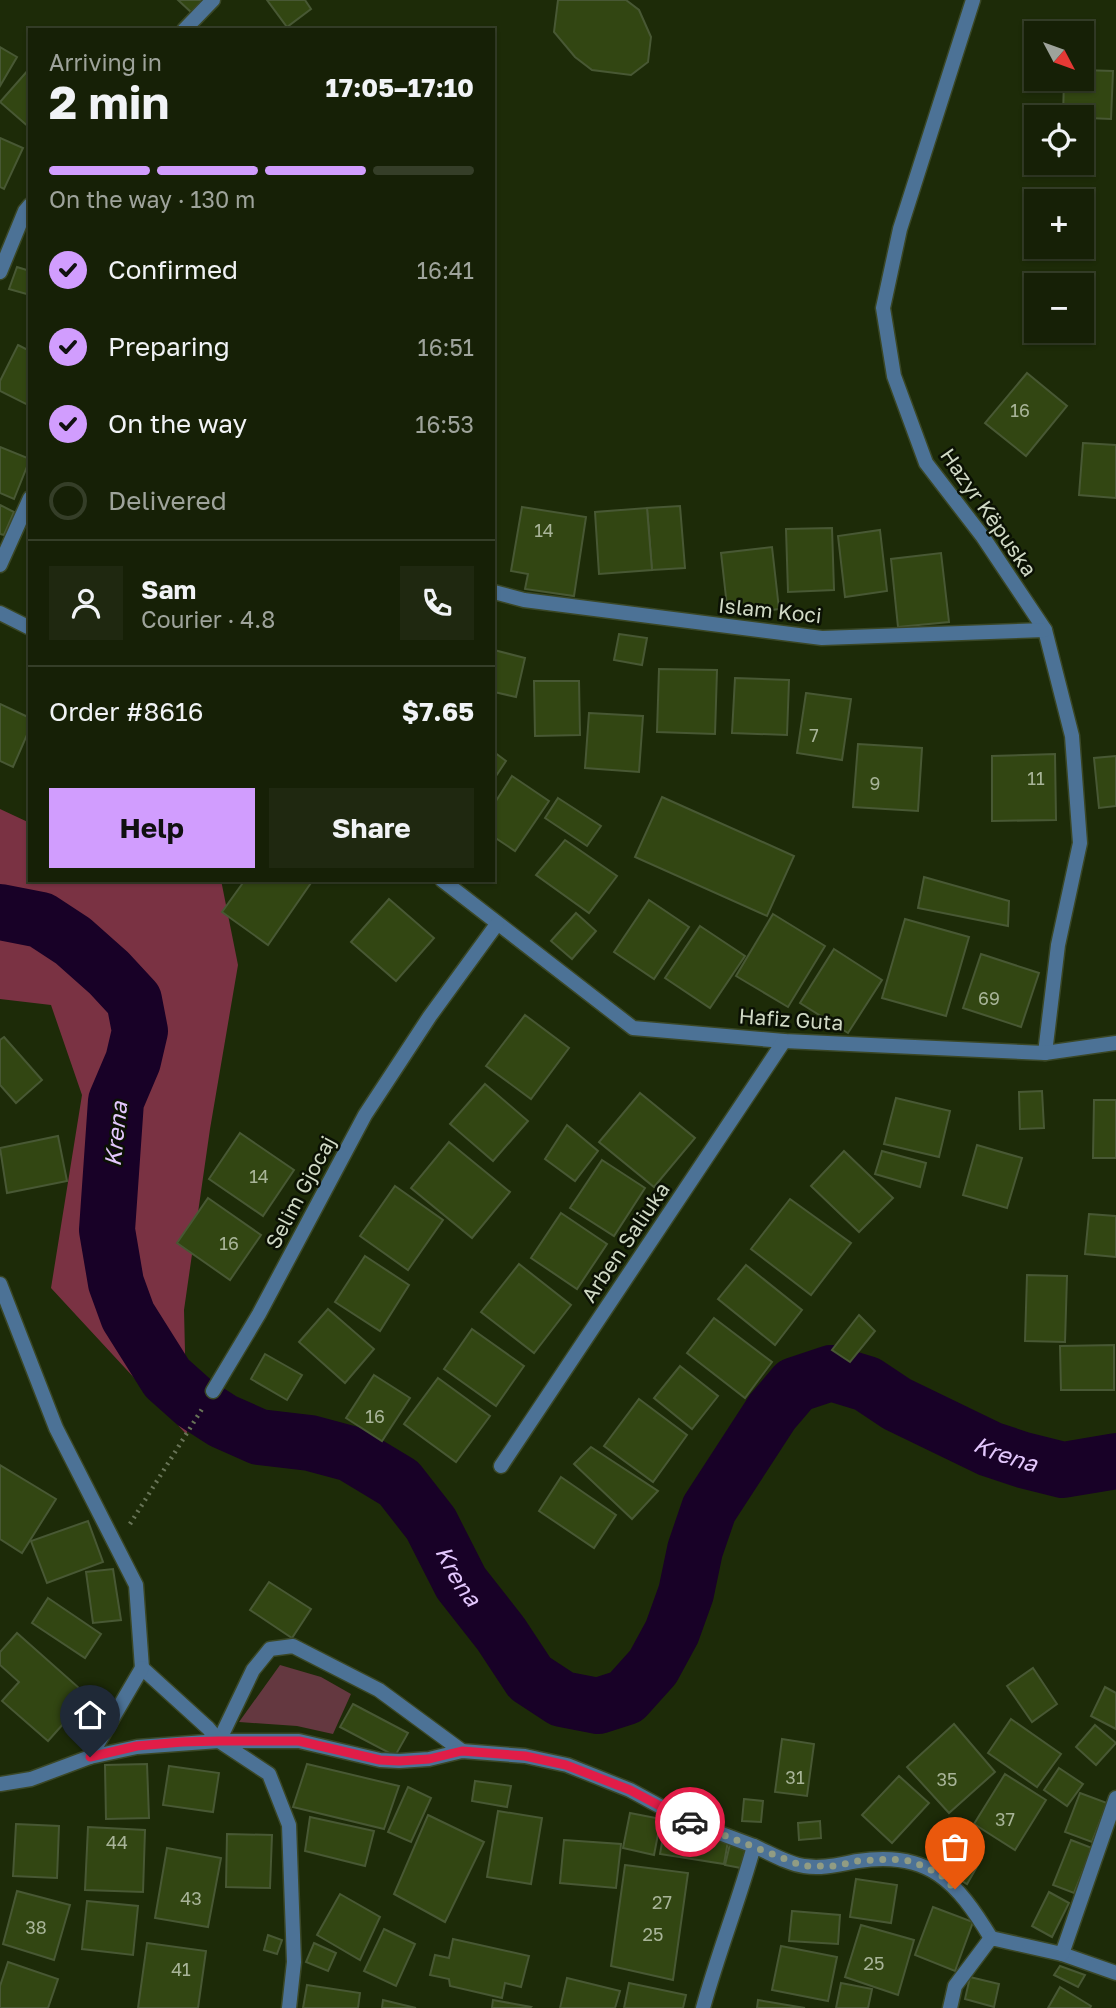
<!DOCTYPE html>
<meta charset="utf-8">
<style>
body{margin:0;font-family:"Golos Text",sans-serif;background:#1f2810;color:#f1f3f6;height:100vh;display:flex;flex-direction:column;font-size:26px;white-space:nowrap}
*{box-sizing:border-box;margin:0}
p{font-size:23px;color:#9ea39b}
.icon{flex:none;width:38px;height:38px;fill:none;stroke:currentColor;stroke-width:2;stroke-linecap:round;stroke-linejoin:round}
.map{position:relative;flex:1;overflow:hidden}
.sheet{position:absolute;left:28px;top:28px;width:467px;height:854px;display:flex;flex-direction:column;background:#162006;border-radius:0px;box-shadow:0 2px 5px #0004,0 0 0 2px #353e28}
.sheet>*{flex:none}
.needle{width:46px;rotate:131deg}
.controls{position:absolute;left:1024px;top:21px;display:grid;gap:14px}
.controls a{display:grid;place-items:center;width:70px;height:70px;border-radius:0px;background:#162006;box-shadow:0 2px 5px #0004,0 0 0 2px #353e28;font-size:35px}
.pin{position:absolute;display:grid;place-items:center;width:60px;height:60px;color:#fff;margin:-72px -30px;border-radius:50% 50% 50% 0;rotate:-45deg;box-shadow:0 0 7px #0007}
.pin .icon{rotate:45deg}
.courier{position:absolute;display:grid;place-items:center;width:70px;height:70px;margin:-35px;border:5px solid #e11d48;border-radius:50%;background:#fff;color:#222;box-shadow:0 2px 9px #0007}
.summary em{font-style:normal;font-weight:700}
.summary div{display:flex;flex-direction:column-reverse}
.summary{display:flex;align-items:center;justify-content:space-between;height:119px;padding:0 21px}
h1{font-size:46px;font-weight:700;line-height:52px}
.bar{display:grid;grid-template-columns:repeat(4,1fr);gap:10px 7px;align-content:center;height:84px;padding:0 21px}
.bar i{height:9px;border-radius:5px;background:#353e28}
.bar .on{background:#d19dfe}
.bar p{grid-column:span 4}
.line{display:flex;align-items:center;gap:18px;padding:0 21px;border-top:2px solid #353e28}
.line div{flex:1}
.round{display:grid;place-items:center;flex:none;width:74px;height:74px;border-radius:0px;background:#1f2810}
ol{padding:0 21px;list-style:none}
li{display:flex;align-items:center;gap:21px;height:77px}
li p{margin-inline-start:auto}
li .icon{padding:7px;border-radius:50%;background:#d19dfe;color:#111;stroke-width:4}
li:last-child{color:#9ea39b}
li i{width:38px;height:38px;border:4px solid #353e28;border-radius:50%}
.cta{display:flex;gap:14px;margin-top:auto;padding:14px 21px}
.cta a{flex:1;height:80px;border-radius:0px;background:#d19dfe;color:#111;font-size:28px;font-weight:700;line-height:80px;text-align:center}
.cta a+a{background:#1f2810;color:#f1f3f6}
.map>svg:first-child{display:block}
.green{fill:#643840}
.forest{fill:#7a3243}
.lines{fill:none;stroke-linecap:round;stroke-linejoin:round}
.river{stroke:#180127;stroke-width:56}
.building{fill:#324612;stroke:#485834;stroke-width:2}
.lane-casing{stroke:#3a4726;stroke-width:17}
.street-casing{stroke:#3a4726;stroke-width:17}
.path{stroke:#687457;stroke-width:4.5;stroke-dasharray:2 5;stroke-linecap:butt}
.lane{stroke:#4c7296;stroke-width:14}
.street{stroke:#4c7296;stroke-width:14}
.done{stroke:#919c83;stroke-width:7;stroke-dasharray:0 12.6}
.route{stroke:#e11d48;stroke-width:9}
.labels{text-anchor:middle;dominant-baseline:central;stroke-width:5;stroke-linejoin:round;paint-order:stroke}
.number-label{font-size:18px;fill:#a8b498}
.street-label{font-size:21px;fill:#d0d9c5;stroke:#0b1104}
.water-label{font-size:23px;font-style:italic;fill:#e3c7fd;stroke:#0b1104}
</style>
<div class="map">
<svg width="1116" height="2008" viewBox="0 0 1116 2008">
<rect width="100%" height="100%" fill="#1d2b08"/>
<!-- green -->
<path class="green" d="M 280,1665 L 321,1677 L 351,1694 L 333,1734 L 297,1726 L 239,1722 Z"/>
<!-- forest -->
<path class="forest" d="M 0,809 L 30,823 L 30,880 L 221,880 L 238,965 L 210,1129 L 184,1310 L 187,1435 L 51,1288 L 82,1095 L 51,1005 L 0,999 Z"/>
<g class="lines">
<!-- river -->
<path class="river" id="s1" d="M 0,912 L 41,920 L 73,941 L 109,973 L 134,1000 L 140,1031 L 133,1061 L 116,1101 L 107,1230 L 116,1283 L 128,1316 L 167,1378 L 195,1403 L 223,1421 L 259,1437 L 310,1443 L 351,1454 L 399,1483 L 431,1524 L 461,1583 L 501,1634 L 530,1678 L 562,1699 L 598,1706 L 626,1697 L 653,1667 L 672,1632 L 686,1593 L 695,1550 L 709,1509 L 772,1412 L 795,1385 L 831,1373 L 867,1384 L 897,1404 L 990,1449 L 1023,1460 L 1063,1470 L 1116,1461"/>
</g>
<!-- building -->
<g class="building">
<path d="M 178,0 L 205,0 L 192,13 Z"/>
<path d="M 267,0 L 305,0 L 311,9 L 287,27 Z"/>
<path d="M 558,0 L 626,0 L 639,10 L 651,37 L 648,62 L 631,75 L 592,70 L 575,57 L 554,32 Z"/>
<path d="M 0,47 L 17,57 L 0,86 Z"/>
<path d="M 30,68 L 30,128 L 0,102 Z"/>
<path d="M 1082,70 L 1113,71 L 1111,119 L 1063,117 L 1064,79 L 1082,79 Z"/>
<path d="M 0,138 L 23,148 L 4,189 L 0,187 Z"/>
<path d="M 17,267 L 30,271 L 30,295 L 9,289 Z"/>
<path d="M 18,345 L 30,351 L 30,406 L 0,391 L 0,381 Z"/>
<path d="M 1027,373 L 1067,406 L 1026,456 L 985,423 Z"/>
<path d="M 1083,443 L 1116,445 L 1116,498 L 1079,495 Z"/>
<path d="M 0,447 L 30,459 L 14,499 L 0,493 Z"/>
<path d="M 0,505 L 14,512 L 4,535 L 0,534 Z"/>
<path d="M 680,506 L 685,568 L 652,570 L 647,508 Z"/>
<path d="M 522,507 L 586,517 L 574,596 L 525,589 L 528,574 L 511,571 Z"/>
<path d="M 647,508 L 652,570 L 599,574 L 595,512 Z"/>
<path d="M 832,528 L 834,590 L 788,592 L 786,529 Z"/>
<path d="M 880,530 L 887,591 L 845,597 L 838,536 Z"/>
<path d="M 772,547 L 779,609 L 728,615 L 721,553 Z"/>
<path d="M 941,553 L 949,622 L 898,627 L 891,559 Z"/>
<path d="M 619,634 L 647,638 L 642,665 L 614,660 Z"/>
<path d="M 494,650 L 525,658 L 516,697 L 494,692 Z"/>
<path d="M 659,669 L 717,670 L 715,734 L 657,732 Z"/>
<path d="M 735,678 L 789,680 L 787,735 L 732,733 Z"/>
<path d="M 534,681 L 579,681 L 580,735 L 535,736 Z"/>
<path d="M 806,693 L 851,699 L 842,760 L 797,753 Z"/>
<path d="M 0,704 L 30,718 L 30,728 L 13,767 L 0,761 Z"/>
<path d="M 589,713 L 643,716 L 639,772 L 585,768 Z"/>
<path d="M 858,744 L 922,748 L 918,811 L 853,807 Z"/>
<path d="M 494,752 L 506,761 L 494,779 Z"/>
<path d="M 1055,754 L 1056,820 L 992,821 L 992,756 Z"/>
<path d="M 1116,756 L 1116,806 L 1099,808 L 1094,758 Z"/>
<path d="M 512,776 L 549,801 L 515,851 L 494,837 L 494,804 Z"/>
<path d="M 662,797 L 794,856 L 767,916 L 635,857 Z"/>
<path d="M 558,798 L 601,826 L 587,846 L 545,818 Z"/>
<path d="M 565,840 L 617,876 L 589,913 L 536,875 Z"/>
<path d="M 924,877 L 1009,901 L 1008,926 L 918,908 Z"/>
<path d="M 245,880 L 313,880 L 268,945 L 222,912 Z"/>
<path d="M 389,899 L 434,938 L 396,981 L 351,942 Z"/>
<path d="M 649,900 L 689,927 L 654,979 L 614,952 Z"/>
<path d="M 576,913 L 596,931 L 572,959 L 551,941 Z"/>
<path d="M 773,914 L 825,946 L 788,1007 L 736,976 Z"/>
<path d="M 905,919 L 969,937 L 946,1016 L 882,998 Z"/>
<path d="M 700,926 L 745,956 L 710,1008 L 665,978 Z"/>
<path d="M 834,949 L 882,980 L 848,1033 L 800,1003 Z"/>
<path d="M 981,954 L 1039,973 L 1021,1027 L 963,1008 Z"/>
<path d="M 525,1015 L 569,1048 L 531,1099 L 486,1066 Z"/>
<path d="M 4,1037 L 42,1080 L 16,1103 L 0,1085 L 0,1040 Z"/>
<path d="M 485,1084 L 528,1121 L 493,1161 L 450,1124 Z"/>
<path d="M 1042,1091 L 1044,1128 L 1020,1129 L 1019,1092 Z"/>
<path d="M 640,1093 L 695,1138 L 654,1187 L 599,1142 Z"/>
<path d="M 896,1098 L 950,1111 L 939,1157 L 884,1144 Z"/>
<path d="M 1094,1100 L 1116,1100 L 1116,1158 L 1093,1158 Z"/>
<path d="M 567,1125 L 598,1151 L 575,1181 L 545,1159 Z"/>
<path d="M 240,1133 L 294,1170 L 263,1216 L 209,1179 Z"/>
<path d="M 58,1136 L 67,1181 L 7,1193 L 0,1148 Z"/>
<path d="M 449,1142 L 510,1192 L 472,1238 L 411,1188 Z"/>
<path d="M 977,1145 L 1022,1158 L 1007,1208 L 963,1195 Z"/>
<path d="M 844,1151 L 893,1198 L 859,1232 L 811,1186 Z"/>
<path d="M 882,1151 L 926,1163 L 920,1187 L 875,1174 Z"/>
<path d="M 602,1160 L 645,1188 L 614,1236 L 570,1208 Z"/>
<path d="M 395,1186 L 443,1220 L 408,1270 L 360,1236 Z"/>
<path d="M 208,1198 L 261,1235 L 230,1280 L 177,1243 Z"/>
<path d="M 790,1199 L 851,1243 L 811,1295 L 751,1249 Z"/>
<path d="M 561,1213 L 607,1244 L 577,1289 L 531,1258 Z"/>
<path d="M 1089,1214 L 1116,1216 L 1116,1257 L 1085,1254 Z"/>
<path d="M 365,1256 L 409,1285 L 380,1331 L 335,1302 Z"/>
<path d="M 519,1264 L 571,1305 L 534,1353 L 481,1312 Z"/>
<path d="M 746,1265 L 802,1310 L 775,1345 L 718,1299 Z"/>
<path d="M 1027,1275 L 1067,1276 L 1065,1342 L 1025,1341 Z"/>
<path d="M 328,1309 L 374,1349 L 345,1383 L 299,1342 Z"/>
<path d="M 859,1315 L 875,1331 L 850,1362 L 832,1350 Z"/>
<path d="M 714,1318 L 772,1362 L 745,1398 L 687,1353 Z"/>
<path d="M 472,1329 L 524,1366 L 496,1406 L 444,1369 Z"/>
<path d="M 1114,1345 L 1114,1390 L 1061,1390 L 1060,1346 Z"/>
<path d="M 265,1354 L 302,1375 L 287,1400 L 251,1379 Z"/>
<path d="M 680,1366 L 718,1396 L 692,1429 L 654,1398 Z"/>
<path d="M 374,1375 L 410,1398 L 382,1441 L 346,1418 Z"/>
<path d="M 438,1378 L 490,1416 L 456,1462 L 404,1424 Z"/>
<path d="M 639,1399 L 687,1435 L 653,1482 L 604,1446 Z"/>
<path d="M 591,1447 L 658,1491 L 632,1519 L 574,1464 Z"/>
<path d="M 0,1465 L 56,1499 L 22,1553 L 0,1539 Z"/>
<path d="M 561,1477 L 616,1515 L 594,1548 L 539,1511 Z"/>
<path d="M 88,1521 L 103,1562 L 47,1583 L 31,1541 Z"/>
<path d="M 113,1569 L 121,1620 L 93,1623 L 86,1572 Z"/>
<path d="M 269,1582 L 311,1609 L 292,1638 L 250,1610 Z"/>
<path d="M 48,1598 L 101,1634 L 85,1658 L 32,1623 Z"/>
<path d="M 17,1633 L 88,1696 L 48,1741 L 2,1701 L 19,1682 L 0,1665 L 0,1652 Z"/>
<path d="M 1033,1668 L 1057,1704 L 1032,1722 L 1007,1686 Z"/>
<path d="M 1105,1687 L 1116,1693 L 1116,1729 L 1091,1716 Z"/>
<path d="M 353,1704 L 408,1733 L 395,1756 L 340,1727 Z"/>
<path d="M 1011,1719 L 1061,1754 L 1037,1787 L 988,1753 Z"/>
<path d="M 954,1724 L 995,1772 L 949,1813 L 907,1767 Z"/>
<path d="M 1095,1725 L 1116,1743 L 1096,1765 L 1076,1747 Z"/>
<path d="M 782,1739 L 814,1744 L 807,1796 L 775,1792 Z"/>
<path d="M 147,1764 L 149,1818 L 106,1819 L 105,1765 Z"/>
<path d="M 307,1764 L 399,1786 L 384,1829 L 293,1807 Z"/>
<path d="M 169,1766 L 219,1773 L 213,1812 L 163,1805 Z"/>
<path d="M 1059,1768 L 1083,1784 L 1067,1806 L 1044,1790 Z"/>
<path d="M 1005,1774 L 1046,1800 L 1015,1850 L 974,1824 Z"/>
<path d="M 899,1776 L 929,1803 L 892,1843 L 862,1815 Z"/>
<path d="M 475,1781 L 511,1786 L 507,1807 L 472,1801 Z"/>
<path d="M 408,1787 L 431,1798 L 411,1842 L 388,1832 Z"/>
<path d="M 1080,1793 L 1107,1803 L 1092,1842 L 1065,1832 Z"/>
<path d="M 744,1799 L 763,1801 L 761,1822 L 742,1821 Z"/>
<path d="M 498,1811 L 542,1818 L 531,1884 L 487,1877 Z"/>
<path d="M 630,1813 L 661,1819 L 654,1855 L 623,1848 Z"/>
<path d="M 428,1815 L 484,1842 L 445,1922 L 394,1894 Z"/>
<path d="M 310,1817 L 374,1831 L 365,1866 L 305,1851 Z"/>
<path d="M 820,1821 L 821,1838 L 799,1840 L 798,1823 Z"/>
<path d="M 16,1824 L 59,1826 L 57,1878 L 13,1876 Z"/>
<path d="M 88,1827 L 145,1830 L 143,1892 L 85,1890 Z"/>
<path d="M 664,1831 L 728,1841 L 724,1864 L 660,1854 Z"/>
<path d="M 227,1834 L 272,1835 L 270,1888 L 226,1887 Z"/>
<path d="M 564,1840 L 621,1844 L 616,1888 L 560,1883 Z"/>
<path d="M 1071,1840 L 1092,1848 L 1074,1893 L 1053,1885 Z"/>
<path d="M 730,1844 L 746,1847 L 741,1868 L 725,1865 Z"/>
<path d="M 167,1848 L 221,1858 L 208,1927 L 155,1918 Z"/>
<path d="M 958,1854 L 978,1865 L 967,1884 L 947,1872 Z"/>
<path d="M 625,1865 L 688,1873 L 673,1980 L 611,1966 Z"/>
<path d="M 856,1879 L 897,1885 L 891,1923 L 850,1917 Z"/>
<path d="M 17,1891 L 70,1905 L 54,1960 L 3,1944 Z"/>
<path d="M 1049,1892 L 1069,1903 L 1052,1937 L 1032,1926 Z"/>
<path d="M 340,1894 L 380,1917 L 360,1960 L 317,1935 Z"/>
<path d="M 87,1901 L 138,1906 L 133,1955 L 82,1949 Z"/>
<path d="M 933,1907 L 973,1922 L 955,1971 L 915,1955 Z"/>
<path d="M 792,1911 L 840,1915 L 838,1944 L 789,1941 Z"/>
<path d="M 861,1925 L 914,1940 L 898,1995 L 845,1977 Z"/>
<path d="M 384,1929 L 415,1944 L 396,1986 L 364,1971 Z"/>
<path d="M 268,1935 L 282,1940 L 277,1954 L 264,1950 Z"/>
<path d="M 453,1939 L 529,1956 L 521,1987 L 505,1983 L 502,1998 L 450,1986 L 449,1979 L 430,1975 L 435,1955 L 449,1958 Z"/>
<path d="M 147,1943 L 206,1951 L 198,2008 L 138,2008 Z"/>
<path d="M 314,1943 L 336,1953 L 328,1971 L 306,1962 Z"/>
<path d="M 781,1946 L 837,1957 L 828,2001 L 772,1990 Z"/>
<path d="M 8,1962 L 58,1979 L 48,2008 L 0,2008 L 0,1986 Z"/>
<path d="M 1060,1966 L 1085,1975 L 1078,1987 L 1054,1975 Z"/>
<path d="M 970,1977 L 999,1984 L 994,2007 L 965,1999 Z"/>
<path d="M 567,1978 L 620,1991 L 615,2008 L 560,2008 Z"/>
<path d="M 629,1983 L 686,1995 L 683,2008 L 624,2008 Z"/>
<path d="M 841,1983 L 872,1989 L 868,2008 L 836,2008 Z"/>
<path d="M 307,1985 L 360,1993 L 358,2008 L 303,2008 Z"/>
<path d="M 1060,1987 L 1091,2006 L 1090,2008 L 1048,2008 Z"/>
<path d="M 383,2000 L 416,2008 L 382,2008 Z"/>
<path d="M 493,2000 L 531,2007 L 530,2008 L 492,2008 Z"/>
<path d="M 758,2000 L 805,2008 L 757,2008 Z"/>
</g>
<g class="lines">
<!-- lane casing -->
<g class="lane-casing">
<path id="lane" d="M 219,1741 L 253,1670 L 270,1649 L 293,1646 L 379,1690 L 462,1751"/>
</g>
<!-- street casing -->
<g class="street-casing">
<g id="street">
<path d="M 973,0 L 900,229 L 883,308 L 894,376 L 926,463 L 983,537 L 1045,630 L 1072,736 L 1080,843 L 1058,945 L 1045,1053"/>
<path d="M 184,30 L 213,0"/>
<path d="M 0,272 L 25,211 L 30,205"/>
<path d="M 0,565 L 30,498"/>
<path d="M 494,592 L 524,600 L 822,638 L 1045,630"/>
<path d="M 0,613 L 30,628"/>
<path d="M 442,880 L 633,1028 L 784,1041 L 1045,1053 L 1116,1043"/>
<path d="M 0,1284 L 56,1428 L 136,1585 L 142,1668"/>
<path d="M 213,1391 L 259,1314 L 365,1115 L 430,1016 L 497,924"/>
<path d="M 501,1466 L 784,1041"/>
<path d="M 142,1668 L 208,1728 L 219,1741 L 269,1774 L 289,1825 L 294,1962 L 289,2008"/>
<path d="M 90,1757 L 137,1747 L 219,1741 L 299,1741 L 380,1760 L 399,1761 L 429,1759 L 462,1751 L 525,1756 L 567,1765 L 630,1790 L 687,1821 L 754,1846"/>
<path d="M 0,1784 L 31,1779 L 90,1757 L 142,1668"/>
<path d="M 1062,1954 L 1116,1973"/>
<path d="M 703,2008 C 718,1953 739,1901 754,1846 C 770,1853 788,1864 804,1866 C 823,1869 840,1864 858,1861 C 929,1850 957,1882 991,1938"/>
<path d="M 950,2008 L 955,1986 L 991,1938 L 1062,1954 L 1116,1798"/>
</g>
</g>
<!-- path -->
<path class="path" d="M 130,1524 L 202,1409"/>
<!-- lane -->
<use href="#lane" class="lane"/>
<!-- street -->
<use href="#street" class="street"/>
</g>
<g class="lines">
<!-- done -->
<path class="done" d="M 690,1822 L 803,1866 L 835,1866 L 858,1861 L 890,1859 L 911,1861 L 940,1874 L 955,1889"/>
<!-- route -->
<path class="route" d="M 90,1757 L 137,1746 L 182,1742 L 219,1741 L 299,1741 L 380,1760 L 399,1761 L 429,1759 L 462,1751 L 525,1756 L 566,1765 L 630,1790 L 690,1822"/>
</g>
<g class="labels">
<!-- number labels -->
<g class="number-label">
<text x="1020" y="410">16</text>
<text x="544" y="530">14</text>
<text x="814" y="735">7</text>
<text x="1036" y="778">11</text>
<text x="875" y="783">9</text>
<text x="989" y="998">69</text>
<text x="259" y="1176">14</text>
<text x="229" y="1243">16</text>
<text x="375" y="1416">16</text>
<text x="795" y="1777">31</text>
<text x="947" y="1779">35</text>
<text x="1005" y="1819">37</text>
<text x="117" y="1842">44</text>
<text x="191" y="1898">43</text>
<text x="662" y="1902">27</text>
<text x="36" y="1927">38</text>
<text x="653" y="1934">25</text>
<text x="874" y="1963">25</text>
<text x="181" y="1969">41</text>
</g>
<!-- street labels -->
<g class="street-label">
<text transform="translate(989 512) rotate(55)">Hazyr Këpuska</text>
<text transform="translate(770 610) rotate(6)">Islam Koci</text>
<text transform="translate(791 1019) rotate(4)">Hafiz Guta</text>
<text transform="translate(300 1192) rotate(-62)">Selim Gjocaj</text>
<text transform="translate(625 1242) rotate(-56)">Arben Saliuka</text>
</g>
<!-- water labels -->
<g class="water-label">
<text transform="translate(115 1134) rotate(-84)">Krena</text>
<text stroke="none"><textPath href="#s1" startOffset="1754">Krena</textPath></text>
<text stroke="none"><textPath href="#s1" startOffset="933">Krena</textPath></text>
</g>
</g>
</svg>
<div class="controls">
<a><svg class="needle" viewBox="-14 -14 28 28"><path d="M0-13l5 13h-10z" fill="#e53935"/><path d="M0 13l5-13h-10z" fill="#9ea39b"/></svg></a>
<a><svg class="icon" aria-label="locate" viewBox="0 0 24 24"><circle cx="12" cy="12" r="6"/><path d="M12 2v4M12 18v4M2 12h4M18 12h4"/></svg></a>
<a>+</a>
<a>−</a>
</div>
<div class="pin" style="left:955px;top:1889px;background:#ea580c"><svg class="icon" aria-label="bag" viewBox="0 0 24 24"><path d="M5 8h14l-1 12H6zM9 8a3 3 0 0 1 6 0"/></svg></div>
<div class="pin" style="left:90px;top:1757px;background:#1f2937"><svg class="icon" aria-label="home" viewBox="0 0 24 24"><path d="M3 11l9-7 9 7M6 9v11h12V9"/></svg></div>
<div class="courier" style="left:690px;top:1822px"><svg class="icon" aria-label="car" viewBox="0 0 24 24"><path d="M5 17H2v-5l4-1 3-4h7l3 4 3 1v5h-3M9 17h6M6 11h13"/><circle cx="7" cy="17" r="2"/><circle cx="17" cy="17" r="2"/></svg></div>
<section class="sheet">
<div class="summary"><div><h1>2 min</h1><p>Arriving in</p></div><em>17:05–17:10</em></div>
<div class="bar"><i class="on"></i><i class="on"></i><i class="on"></i><i></i><p>On the way · 130 m</p></div>
<ol>
<li><svg class="icon" aria-label="check" viewBox="0 0 24 24"><path d="M5 12l5 5 9-10"/></svg>Confirmed<p>16:41</p></li>
<li><svg class="icon" aria-label="check" viewBox="0 0 24 24"><path d="M5 12l5 5 9-10"/></svg>Preparing<p>16:51</p></li>
<li><svg class="icon" aria-label="check" viewBox="0 0 24 24"><path d="M5 12l5 5 9-10"/></svg>On the way<p>16:53</p></li>
<li><i></i>Delivered</li>
</ol>
<div class="line" style="height:126px"><a class="round"><svg class="icon" aria-label="person" viewBox="0 0 24 24"><circle cx="12" cy="8" r="4"/><path d="M4 21q1-7 8-7t8 7"/></svg></a><div><b>Sam</b><p>Courier · 4.8</p></div><a class="round"><svg class="icon" aria-label="phone" viewBox="0 0 24 24"><path d="M5 4h4l2 5-3 2q2 4 5 5l2-3 5 2v4C11 20 4 13 5 4z"/></svg></a></div>
<div class="line" style="height:91px"><div>Order #8616</div><b>$7.65</b></div>
<div class="cta"><a>Help</a><a>Share</a></div>
</section>
</div>
